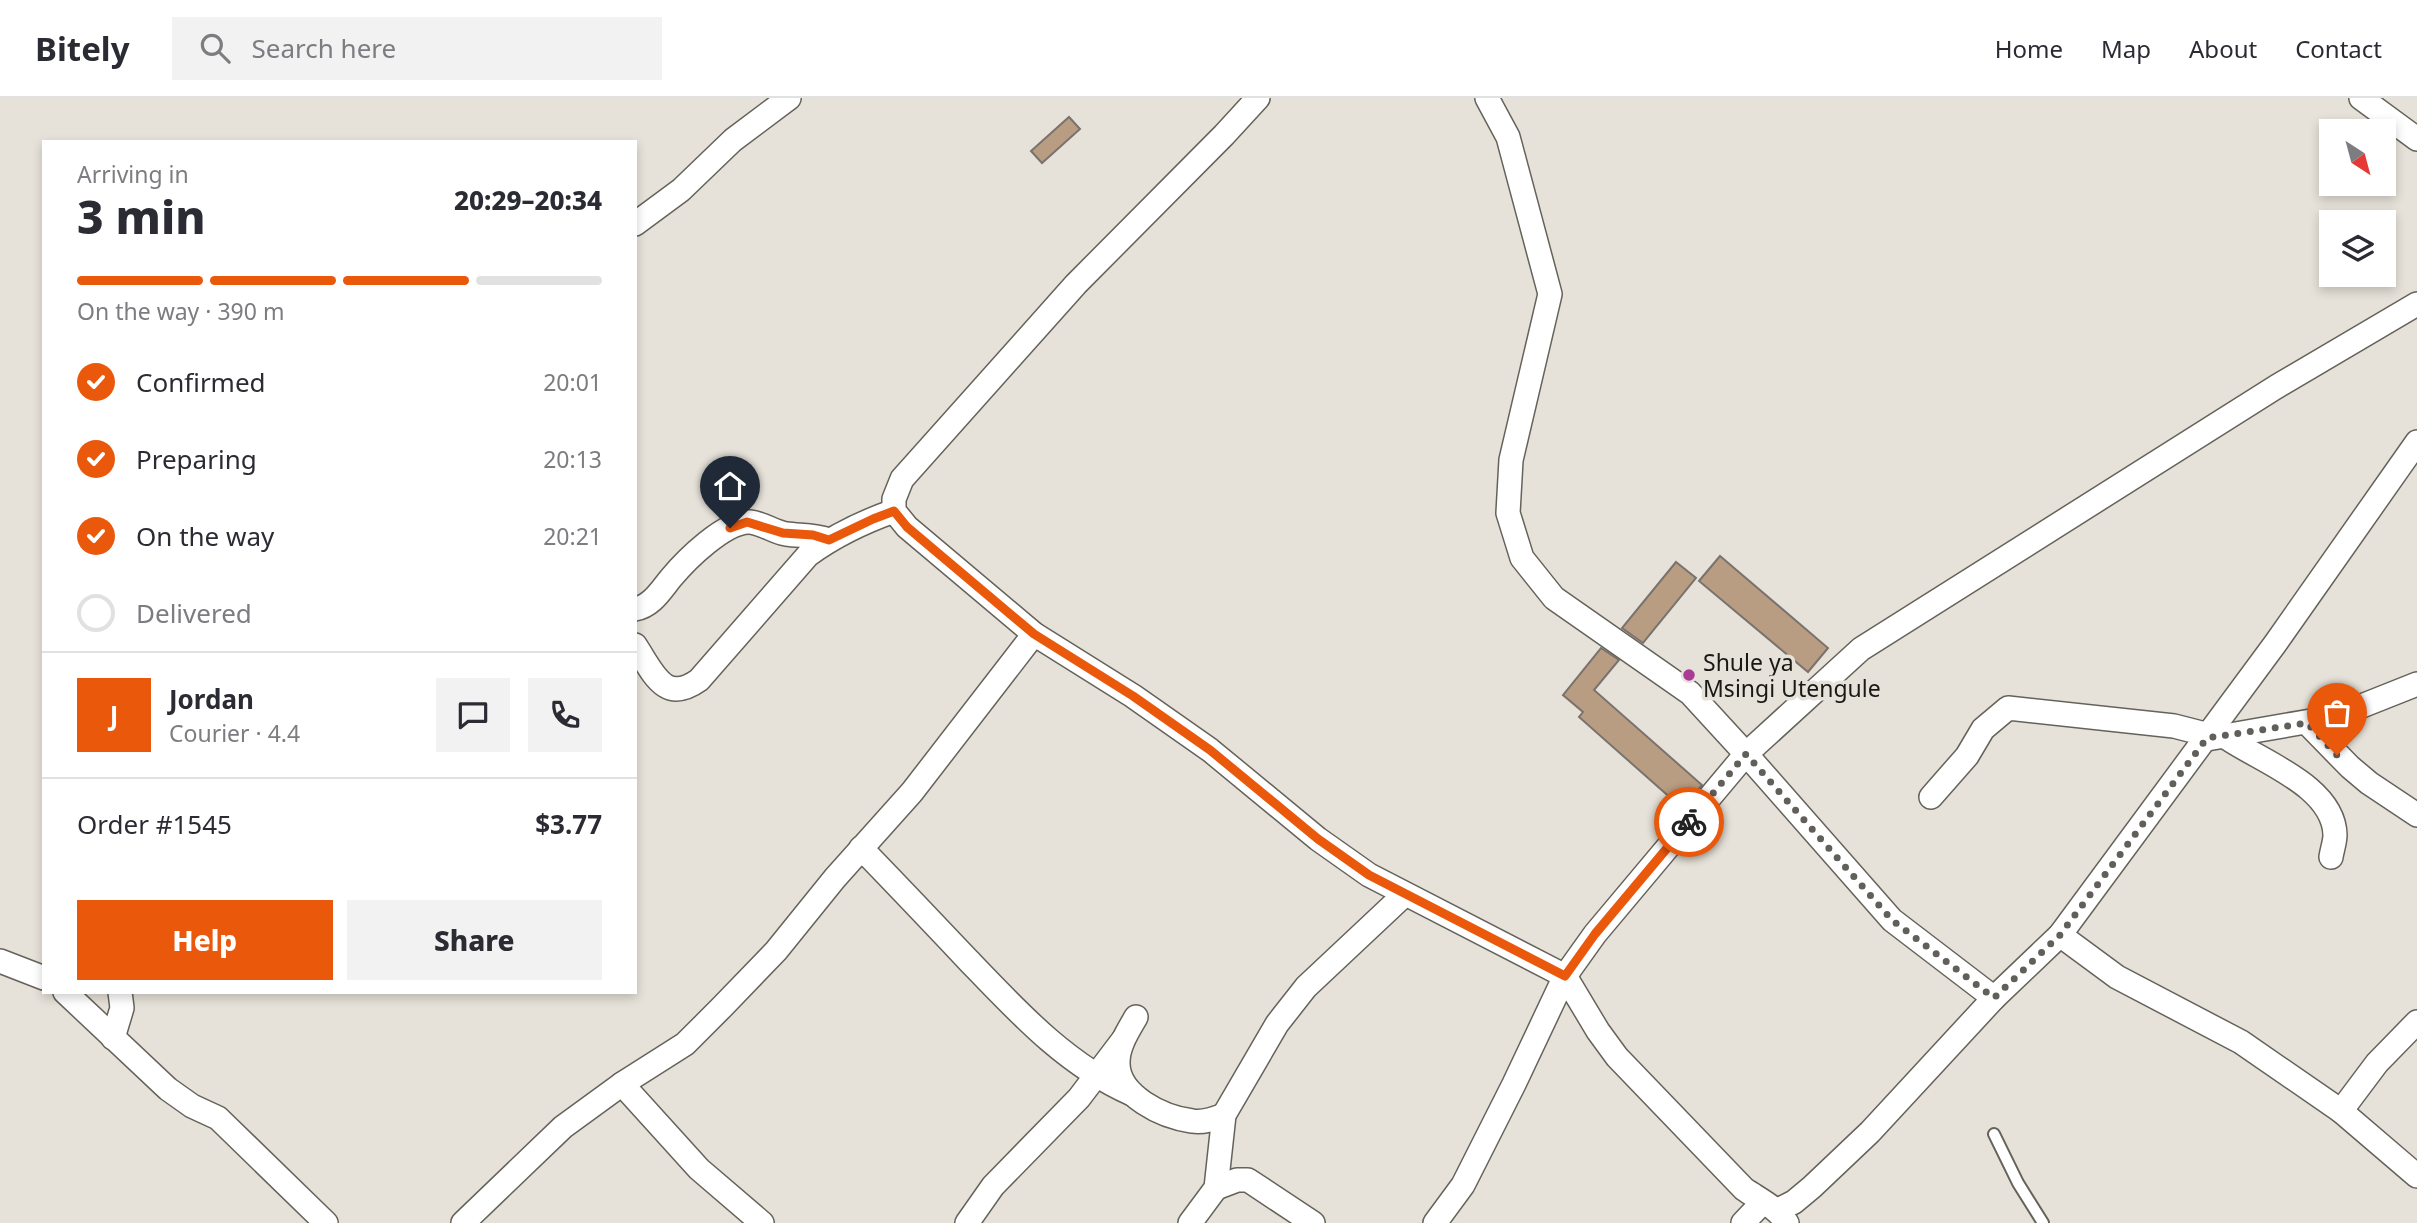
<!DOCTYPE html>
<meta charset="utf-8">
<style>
body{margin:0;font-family:"Noto Sans",sans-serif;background:#f2f2f3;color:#2b2b33;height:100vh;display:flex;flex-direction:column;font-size:26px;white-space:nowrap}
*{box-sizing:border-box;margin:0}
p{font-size:23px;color:#7c7c81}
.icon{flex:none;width:38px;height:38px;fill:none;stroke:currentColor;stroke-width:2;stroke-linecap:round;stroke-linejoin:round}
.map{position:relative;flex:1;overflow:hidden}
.drawer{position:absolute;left:42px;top:42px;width:595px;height:854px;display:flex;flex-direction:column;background:#fff;border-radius:0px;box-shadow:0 4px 10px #0003}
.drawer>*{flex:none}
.needle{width:46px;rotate:144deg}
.controls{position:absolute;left:2319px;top:21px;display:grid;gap:14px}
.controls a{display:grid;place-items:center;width:77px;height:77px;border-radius:0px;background:#fff;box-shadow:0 4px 10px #0003;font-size:35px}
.pin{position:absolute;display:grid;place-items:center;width:60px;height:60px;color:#fff;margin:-72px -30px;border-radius:50% 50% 50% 0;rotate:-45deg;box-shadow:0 0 7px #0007}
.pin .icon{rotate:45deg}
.courier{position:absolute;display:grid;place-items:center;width:70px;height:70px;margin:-35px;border:5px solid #ea580c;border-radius:50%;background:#fff;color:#222;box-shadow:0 2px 9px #0007}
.summary em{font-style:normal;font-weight:800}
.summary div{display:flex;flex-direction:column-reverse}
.summary{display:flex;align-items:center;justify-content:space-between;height:119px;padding:0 35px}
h1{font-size:46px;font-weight:800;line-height:52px}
.bar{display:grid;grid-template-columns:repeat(4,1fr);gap:10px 7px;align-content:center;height:84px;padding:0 35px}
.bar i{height:9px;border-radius:5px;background:#e1e1e2}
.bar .on{background:#ea580c}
.bar p{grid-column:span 4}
.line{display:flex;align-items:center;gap:18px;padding:0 35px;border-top:2px solid #e1e1e2}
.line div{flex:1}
.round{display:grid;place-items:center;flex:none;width:74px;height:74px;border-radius:0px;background:#f2f2f3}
ol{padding:0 35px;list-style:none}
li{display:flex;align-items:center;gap:21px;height:77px}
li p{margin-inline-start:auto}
li .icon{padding:7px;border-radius:50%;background:#ea580c;color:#fff;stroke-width:4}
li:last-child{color:#7c7c81}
li i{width:38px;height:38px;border:4px solid #e1e1e2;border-radius:50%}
.cta{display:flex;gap:14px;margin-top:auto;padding:14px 35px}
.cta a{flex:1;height:80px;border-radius:0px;background:#ea580c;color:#fff;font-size:28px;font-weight:800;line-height:80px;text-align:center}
.cta a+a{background:#f2f2f3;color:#2b2b33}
header{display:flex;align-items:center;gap:42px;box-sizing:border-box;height:98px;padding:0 35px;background:#fff;border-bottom:2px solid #e1e1e2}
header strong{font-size:33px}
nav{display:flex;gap:38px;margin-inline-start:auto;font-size:24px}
.search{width:490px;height:63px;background:#f2f2f3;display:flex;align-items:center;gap:18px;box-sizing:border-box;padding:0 24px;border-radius:0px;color:#7c7c81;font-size:26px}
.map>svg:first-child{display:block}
.building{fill:#b99d82;stroke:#7a736d;stroke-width:2}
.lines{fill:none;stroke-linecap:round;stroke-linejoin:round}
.service-casing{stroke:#65625a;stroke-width:14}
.minor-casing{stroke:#65625a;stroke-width:26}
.service{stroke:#fff;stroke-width:10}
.minor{stroke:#fff;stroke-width:23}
.done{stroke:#615f5a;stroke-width:7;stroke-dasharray:0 12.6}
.route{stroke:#ea580c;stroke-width:9}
.poi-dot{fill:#aa3a96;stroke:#e6e2d9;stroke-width:2.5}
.labels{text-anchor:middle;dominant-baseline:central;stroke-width:7;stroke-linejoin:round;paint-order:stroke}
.poi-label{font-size:23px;fill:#191815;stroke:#e6e2d9;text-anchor:start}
</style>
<header>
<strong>Bitely</strong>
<div class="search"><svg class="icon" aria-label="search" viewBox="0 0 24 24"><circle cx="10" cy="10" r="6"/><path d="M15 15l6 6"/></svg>Search here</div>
<nav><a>Home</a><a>Map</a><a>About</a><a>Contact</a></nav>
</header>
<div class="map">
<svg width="2417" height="1125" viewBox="0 0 2417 1125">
<rect width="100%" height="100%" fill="#e6e2d9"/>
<!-- building -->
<g class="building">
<path d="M 1069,19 L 1080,31 L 1042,65 L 1031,53 Z"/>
<path d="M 1720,458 L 1828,550 L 1808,574 L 1699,483 Z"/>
<path d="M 1676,464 L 1696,480 L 1643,545 L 1622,530 Z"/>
<path d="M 1601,550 L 1619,562 L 1594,592 L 1702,687 L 1682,710 L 1579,619 L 1583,614 L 1563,597 Z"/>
</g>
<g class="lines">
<!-- service casing -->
<g class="service-casing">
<path id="service" d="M 1994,1036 L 2018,1085 L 2043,1125"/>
</g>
<!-- minor casing -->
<g class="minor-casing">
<g id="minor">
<path d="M 1258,0 L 1224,37 L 1076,186 L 902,381 L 894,401 L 894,413 L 907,429 L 1034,536 L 1133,598 L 1210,652 L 1318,741 L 1369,777 L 1565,878 L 1598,933 L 1617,959 L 1744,1091 C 1760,1102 1776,1109 1787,1125"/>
<path d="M 1487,0 L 1508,39 L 1550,196 L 1511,362 L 1508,415 L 1522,460 L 1554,500 L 1690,595 L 1746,656 L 1892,822 L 1994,900"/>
<path d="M 2361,0 L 2417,41"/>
<path d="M 635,126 L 681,92 L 733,42 L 789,0"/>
<path d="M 635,511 C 652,508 661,492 671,480 C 686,462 725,423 750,424 C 762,425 774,434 786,436 C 801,438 814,437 829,442"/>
<path d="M 635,547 C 653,574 664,607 699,582 L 808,457 C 834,438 863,424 894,413"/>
<path d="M 2307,625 L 2350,669 L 2369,685 L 2417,717"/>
<path d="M 2224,638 C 2257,662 2334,687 2335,737 C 2335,744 2332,752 2331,759"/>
<path d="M 2207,641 L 2334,619 L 2417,586"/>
<path d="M 1931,699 L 1967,658 L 1983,631 L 2008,610 L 2174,628 L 2209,637"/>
<path d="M 861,750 C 897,787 933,825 968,862 C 1017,913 1066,967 1132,996"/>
<path d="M 2060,837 L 2117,879 L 2241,944 L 2341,1013 L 2417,1078"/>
<path d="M 0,863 L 44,880"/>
<path d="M 65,894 L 168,991 L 192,1008 L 218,1020 L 326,1125"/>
<path d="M 1136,919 C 1128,933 1118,948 1118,964 C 1117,998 1163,1019 1192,1023 C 1203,1025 1214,1021 1224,1017"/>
<path d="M 113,940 L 122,910 L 120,894"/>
<path d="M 622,986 L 699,1071 L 762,1125"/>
<path d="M 2341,1013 L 2377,965 L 2417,924"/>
<path d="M 1216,1090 L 1237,1082 L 1248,1082 L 1313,1125"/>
<path d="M 1778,1112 L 1794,1104 L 1812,1089 L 1870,1034 L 1994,900 L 2060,837 L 2275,546 L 2417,344"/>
<path d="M 463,1125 L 563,1029 L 622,986 L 685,946 L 722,909 L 776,853 L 835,780 L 912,694 L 1034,536"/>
<path d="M 967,1125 L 993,1088 L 1079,1000 L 1123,942"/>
<path d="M 1190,1125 L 1216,1090 L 1224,1017 L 1277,926 L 1306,889 L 1404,797"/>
<path d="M 1435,1125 L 1463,1087 L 1514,986 L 1565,878 L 1595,836 L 1746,656 L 1861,551 L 2276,289 L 2417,206"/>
<path d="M 1743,1125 L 1762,1105"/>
</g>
</g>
<!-- service -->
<use href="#service" class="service"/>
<!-- minor -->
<use href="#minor" class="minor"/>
</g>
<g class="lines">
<!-- done -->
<path class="done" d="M 1689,724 L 1746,656 L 1892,822 L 1994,900 L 2060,837 L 2207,640 L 2307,625 L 2337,657"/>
<!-- route -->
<path class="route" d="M 730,430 L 747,424 L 783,435 L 813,437 L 829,442 L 873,421 L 894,413 L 907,429 L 1034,536 L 1133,598 L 1210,652 L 1318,741 L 1369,777 L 1565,878 L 1595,836 L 1689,724"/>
</g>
<!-- markers -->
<circle class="poi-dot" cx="1689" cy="577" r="7"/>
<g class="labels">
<!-- poi labels -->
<g class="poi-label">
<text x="1703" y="564">Shule ya<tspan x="1703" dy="26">Msingi Utengule</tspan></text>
</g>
</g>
</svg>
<div class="controls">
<a><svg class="needle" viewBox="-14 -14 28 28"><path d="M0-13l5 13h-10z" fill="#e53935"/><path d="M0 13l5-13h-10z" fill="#7c7c81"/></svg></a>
<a><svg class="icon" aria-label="layers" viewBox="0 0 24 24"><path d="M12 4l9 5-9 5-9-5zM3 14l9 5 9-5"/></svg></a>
</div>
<div class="pin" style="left:2337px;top:657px;background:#ea580c"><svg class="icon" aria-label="bag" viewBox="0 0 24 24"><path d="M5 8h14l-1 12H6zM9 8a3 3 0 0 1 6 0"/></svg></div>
<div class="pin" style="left:730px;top:430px;background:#1f2937"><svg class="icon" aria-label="home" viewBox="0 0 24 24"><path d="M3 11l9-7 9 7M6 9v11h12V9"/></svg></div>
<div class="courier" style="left:1689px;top:724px"><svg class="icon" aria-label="bike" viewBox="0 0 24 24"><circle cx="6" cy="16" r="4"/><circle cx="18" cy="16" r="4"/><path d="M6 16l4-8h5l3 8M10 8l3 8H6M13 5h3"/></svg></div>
<section class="drawer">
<div class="summary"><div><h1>3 min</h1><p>Arriving in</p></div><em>20:29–20:34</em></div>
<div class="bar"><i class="on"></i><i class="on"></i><i class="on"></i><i></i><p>On the way · 390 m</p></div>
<ol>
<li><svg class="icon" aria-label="check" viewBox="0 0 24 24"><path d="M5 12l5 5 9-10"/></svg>Confirmed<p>20:01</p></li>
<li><svg class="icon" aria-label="check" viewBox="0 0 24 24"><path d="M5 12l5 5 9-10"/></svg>Preparing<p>20:13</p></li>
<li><svg class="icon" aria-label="check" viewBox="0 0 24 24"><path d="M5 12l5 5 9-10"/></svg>On the way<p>20:21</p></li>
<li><i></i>Delivered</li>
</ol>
<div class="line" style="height:126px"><b class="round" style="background:#ea580c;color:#fff">J</b><div><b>Jordan</b><p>Courier · 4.4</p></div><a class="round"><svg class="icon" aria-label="chat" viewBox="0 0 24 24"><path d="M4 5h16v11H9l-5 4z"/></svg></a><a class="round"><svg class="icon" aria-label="phone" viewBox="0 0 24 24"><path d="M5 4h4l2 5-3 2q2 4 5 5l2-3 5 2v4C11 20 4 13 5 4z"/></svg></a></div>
<div class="line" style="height:91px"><div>Order #1545</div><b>$3.77</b></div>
<div class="cta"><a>Help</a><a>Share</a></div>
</section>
</div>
